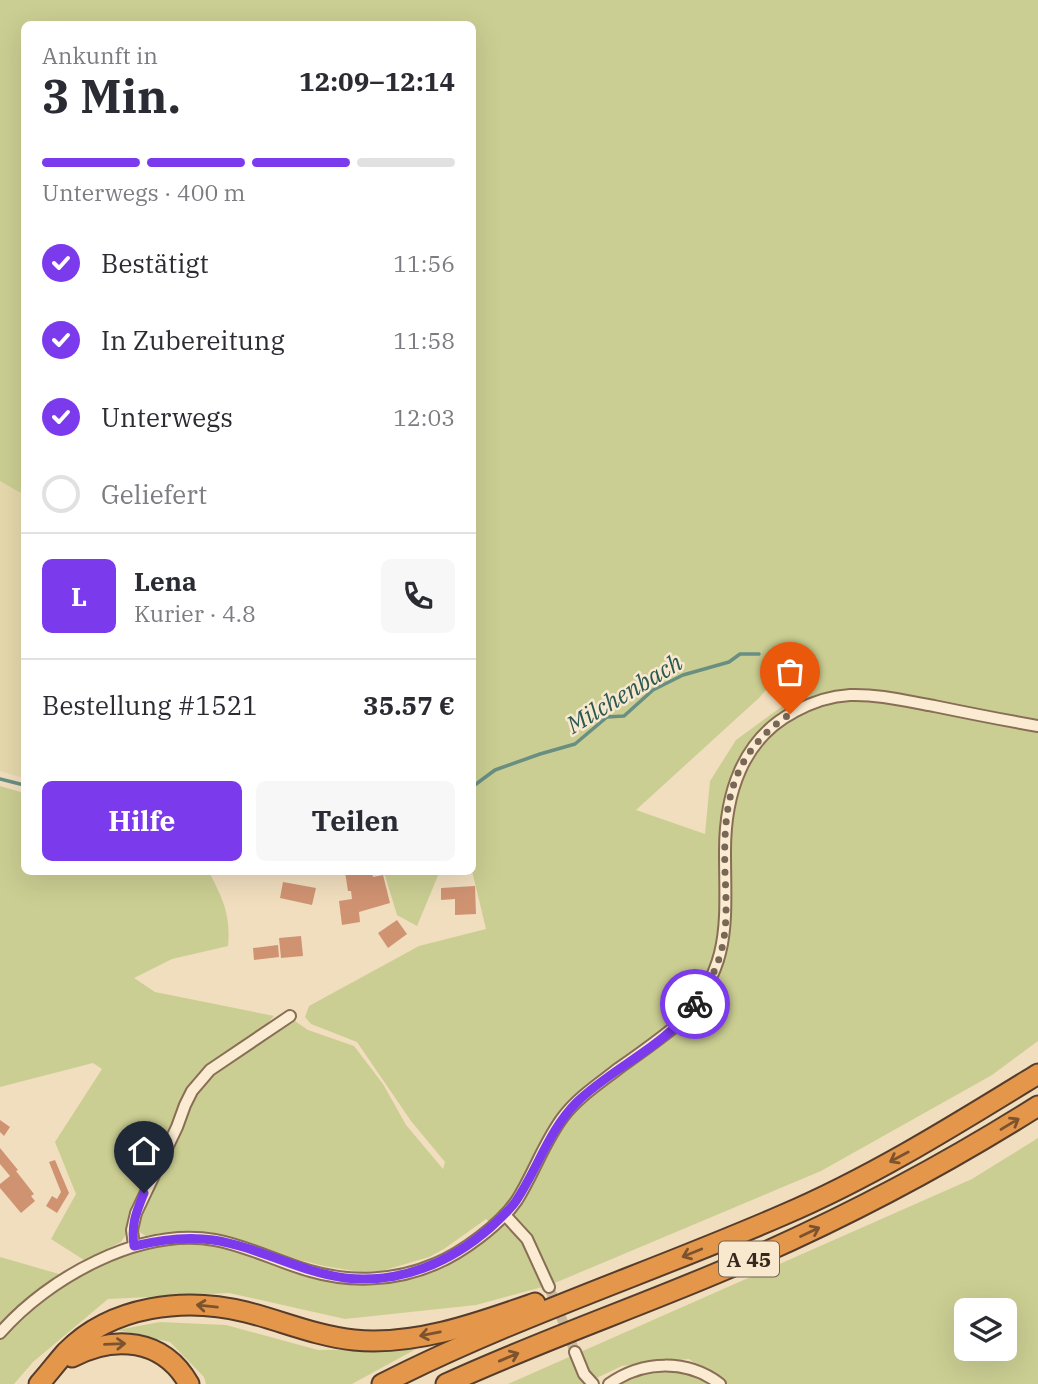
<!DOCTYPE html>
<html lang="de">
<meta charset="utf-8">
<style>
body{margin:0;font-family:"IBM Plex Serif",serif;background:#f7f7f7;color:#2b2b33;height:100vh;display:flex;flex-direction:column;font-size:26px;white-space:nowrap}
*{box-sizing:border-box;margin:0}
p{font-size:23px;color:#7c7c81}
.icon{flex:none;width:38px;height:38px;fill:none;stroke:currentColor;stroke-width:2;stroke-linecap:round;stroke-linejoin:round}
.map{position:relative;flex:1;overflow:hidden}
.panel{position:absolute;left:21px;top:21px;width:455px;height:854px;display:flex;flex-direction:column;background:#fff;border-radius:10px;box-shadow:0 7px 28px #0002}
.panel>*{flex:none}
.buttons{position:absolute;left:954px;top:1298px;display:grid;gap:14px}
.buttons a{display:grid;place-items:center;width:63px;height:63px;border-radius:10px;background:#fff;box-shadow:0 7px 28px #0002;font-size:35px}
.pin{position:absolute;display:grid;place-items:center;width:60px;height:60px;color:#fff;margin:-72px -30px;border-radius:50% 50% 50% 0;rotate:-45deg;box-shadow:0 0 7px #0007}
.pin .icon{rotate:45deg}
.courier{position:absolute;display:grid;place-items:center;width:70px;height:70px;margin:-35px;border:5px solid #7c3aed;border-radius:50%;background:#fff;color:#222;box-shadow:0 2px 9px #0007}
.summary em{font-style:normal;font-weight:700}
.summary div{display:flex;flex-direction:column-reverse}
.summary{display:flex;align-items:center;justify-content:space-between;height:119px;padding:0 21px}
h1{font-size:46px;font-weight:700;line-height:52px}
.bar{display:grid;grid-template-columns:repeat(4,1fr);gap:10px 7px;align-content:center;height:84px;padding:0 21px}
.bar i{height:9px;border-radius:5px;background:#e1e1e2}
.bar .current{background:#7c3aed}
.bar p{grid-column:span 4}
.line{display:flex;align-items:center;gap:18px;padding:0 21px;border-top:2px solid #e1e1e2}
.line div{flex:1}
.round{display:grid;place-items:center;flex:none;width:74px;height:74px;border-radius:10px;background:#f7f7f7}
ol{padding:0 21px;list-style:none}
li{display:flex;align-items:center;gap:21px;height:77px}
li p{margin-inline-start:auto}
li .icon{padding:7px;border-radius:50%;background:#7c3aed;color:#fff;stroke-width:4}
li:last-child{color:#7c7c81}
li i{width:38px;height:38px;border:4px solid #e1e1e2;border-radius:50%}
.button{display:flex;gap:14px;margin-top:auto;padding:14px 21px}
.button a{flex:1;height:80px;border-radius:10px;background:#7c3aed;color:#fff;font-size:28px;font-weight:700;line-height:80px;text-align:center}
.button a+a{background:#f7f7f7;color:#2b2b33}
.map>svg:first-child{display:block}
.farmland{fill:#e5d8ac}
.green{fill:#cbce92;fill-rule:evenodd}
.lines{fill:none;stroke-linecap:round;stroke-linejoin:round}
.stream{stroke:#698f83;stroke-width:3.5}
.building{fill:#d09372}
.street-tunnel{stroke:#cbb99e;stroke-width:10;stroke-dasharray:10 5;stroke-linecap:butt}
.street-casing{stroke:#896e56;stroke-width:14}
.highway-casing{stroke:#563c2b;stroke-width:23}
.street{stroke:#faebd2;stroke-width:10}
.highway{stroke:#e4964a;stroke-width:19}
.oneway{stroke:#7c532e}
.done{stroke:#786755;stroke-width:7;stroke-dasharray:0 12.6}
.route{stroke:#7c3aed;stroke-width:9}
.labels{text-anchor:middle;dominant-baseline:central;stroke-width:5;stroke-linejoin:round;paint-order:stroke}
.shield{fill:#f7e8ce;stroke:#716151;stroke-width:2}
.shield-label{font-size:21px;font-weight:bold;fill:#37271c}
.water-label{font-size:24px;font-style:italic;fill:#2a5852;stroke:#f7e8ce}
</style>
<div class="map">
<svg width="1038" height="1384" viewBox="0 0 1038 1384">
<rect width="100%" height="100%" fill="#f0debe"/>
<!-- farmland -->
<path class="farmland" d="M 0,481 L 24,495 L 24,778 L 0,771 Z"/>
<!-- green -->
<g class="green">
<path d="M 0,0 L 1038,0 L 1038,1041 L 992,1075 L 821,1171 L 550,1285 L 476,1305 L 345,1319 L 229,1293 L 108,1299 L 33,1362 L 14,1384 L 0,1384 L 0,1257 L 59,1274 L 62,1281 L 112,1254 L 200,1239 L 349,1278 L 433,1265 L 493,1225 L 486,1219 L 444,1249 L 429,1257 L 372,1274 L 324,1266 L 259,1250 L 206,1235 L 159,1233 L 146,1236 C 138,1232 137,1229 137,1221 L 188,1107 L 203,1082 L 289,1017 L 308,1030 L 354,1046 L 383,1084 L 406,1125 L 443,1169 L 445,1162 L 411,1121 L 357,1042 L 311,1024 L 305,1017 L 309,1006 L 419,946 L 486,929 L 472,871 L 472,24 L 24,24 L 24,495 L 0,481 ZM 786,664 L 806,689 L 736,740 L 710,781 L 705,834 L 636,810 L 760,697 Z"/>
<path d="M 0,786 L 24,793 L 24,872 L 209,872 C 223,899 231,915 228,946 L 172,959 L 134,978 L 155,992 L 274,1016 L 258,1033 L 209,1067 L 174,1126 L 133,1211 L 127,1233 L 121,1242 L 84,1260 L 51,1239 L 76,1194 L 55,1142 L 102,1069 L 93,1063 L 0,1087 Z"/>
<path d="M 384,872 L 466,872 L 439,873 L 417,926 L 397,915 Z"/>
<path d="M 1038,1138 L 1038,1384 L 724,1384 L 689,1359 L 622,1366 L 586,1383 L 586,1384 L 508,1384 L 972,1179 ZM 966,1311 L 1004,1311 L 1004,1349 L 966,1349 Z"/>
<path d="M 160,1322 L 226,1325 L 318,1350 L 416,1349 L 352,1384 L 206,1384 L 204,1377 L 170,1342 L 117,1330 Z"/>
<path d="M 667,1365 L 720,1384 L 609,1384 Z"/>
</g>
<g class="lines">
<!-- stream -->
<g class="stream">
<path d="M 0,779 L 24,785"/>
<path d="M 472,787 L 495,770 L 540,754 L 575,744 L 607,717 L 624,716 L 653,690 L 683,675 L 729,662 L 740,654 L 759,654"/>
</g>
</g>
<!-- building -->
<g class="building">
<path d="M 345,872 L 372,872 L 373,877 L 383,875 L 390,903 L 359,912 L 360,922 L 342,925 L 339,901 L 352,899 L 351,891 L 348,891 Z"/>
<path d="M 283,882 L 316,888 L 312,905 L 280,898 Z"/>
<path d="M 475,886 L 476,914 L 455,915 L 455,899 L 441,900 L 441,888 Z"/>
<path d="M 397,920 L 407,934 L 388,948 L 378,933 Z"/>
<path d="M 301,936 L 303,956 L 281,958 L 279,938 Z"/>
<path d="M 278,945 L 279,957 L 254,960 L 253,948 Z"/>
<path d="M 0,1120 L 10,1127 L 4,1136 L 0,1132 Z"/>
<path d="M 0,1148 L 18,1170 L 16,1171 L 34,1194 L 31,1196 L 35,1201 L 21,1213 L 0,1188 L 0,1184 L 10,1176 L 0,1164 Z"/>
<path d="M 55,1160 L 69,1193 L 57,1213 L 46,1206 L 52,1196 L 57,1199 L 61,1192 L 49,1162 Z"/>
</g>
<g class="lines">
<!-- street-tunnel -->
<path class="street-tunnel" d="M 549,1287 L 575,1352"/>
<!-- street casing -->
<g class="street-casing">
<g id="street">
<path d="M 505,1215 L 527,1239 L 549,1287"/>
<path d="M 134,1246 L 132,1230 L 136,1213 L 177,1127 L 185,1105 L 192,1091 L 210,1070 L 290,1016"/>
<path d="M 0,1333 C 48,1278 139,1227 215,1240 C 248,1246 278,1262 310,1271 C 351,1283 396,1281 435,1264 C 462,1253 501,1224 517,1200 C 534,1173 544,1142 563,1117 C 578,1097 600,1083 619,1068 C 639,1054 659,1040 678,1024 C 733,967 725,923 725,851 C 725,795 742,739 794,712 C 812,702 830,696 850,695 C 878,694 906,701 934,706 C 968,713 1003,720 1038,726"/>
<path d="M 575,1352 L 584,1374 L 593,1384"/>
<path d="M 609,1384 C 643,1360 687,1359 720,1384"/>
</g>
</g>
<!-- highway casing -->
<g class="highway-casing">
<g id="highway">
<path d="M 72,1357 C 114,1335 163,1338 189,1384"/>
<path d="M 39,1384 C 48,1374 57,1362 66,1352 C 112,1305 185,1297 246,1312 C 282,1321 316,1336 354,1340 C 415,1346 478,1323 535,1303"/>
<path d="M 382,1384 C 511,1318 650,1273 783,1215 C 872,1177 955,1125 1038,1074"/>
<path d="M 446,1384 C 535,1343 627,1311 717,1273 C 829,1226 935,1171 1038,1106"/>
</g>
</g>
<!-- street -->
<use href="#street" class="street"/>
<!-- highway -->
<use href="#highway" class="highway"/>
</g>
<!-- one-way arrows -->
<defs><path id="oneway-shaft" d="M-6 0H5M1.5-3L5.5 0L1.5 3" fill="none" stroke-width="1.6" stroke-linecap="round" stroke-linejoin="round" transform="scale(1.75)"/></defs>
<g class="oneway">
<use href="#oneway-shaft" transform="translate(1010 1124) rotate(-31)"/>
<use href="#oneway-shaft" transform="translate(899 1157) rotate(152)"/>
<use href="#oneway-shaft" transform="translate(810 1232) rotate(-25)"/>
<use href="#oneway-shaft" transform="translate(692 1253) rotate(158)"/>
<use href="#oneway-shaft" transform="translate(207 1306) rotate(-174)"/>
<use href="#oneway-shaft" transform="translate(430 1334) rotate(169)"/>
<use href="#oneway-shaft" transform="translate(115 1344) rotate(-2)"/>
<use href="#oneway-shaft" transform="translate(509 1357) rotate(-23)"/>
</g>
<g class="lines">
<!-- done -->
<path class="done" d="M 695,1004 C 706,989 716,971 721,952 C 728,926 726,899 725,872 C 723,805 730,754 790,714"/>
<!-- route -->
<path class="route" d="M 144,1193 C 136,1213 131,1224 134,1246 C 159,1240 187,1236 213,1240 C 259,1247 299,1272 345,1278 C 400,1284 450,1263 491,1227 C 500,1219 509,1211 516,1201 C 538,1168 549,1130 577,1102 C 613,1067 666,1046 695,1004"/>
</g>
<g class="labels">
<!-- shield labels -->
<rect class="shield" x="719" y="1241.5" width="60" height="35" rx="5"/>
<g class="shield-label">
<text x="749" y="1259">A 45</text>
</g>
<!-- water labels -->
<g class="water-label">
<text transform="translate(624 693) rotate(-31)">Milchenbach</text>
</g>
</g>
</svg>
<div class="buttons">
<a><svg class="icon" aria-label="layers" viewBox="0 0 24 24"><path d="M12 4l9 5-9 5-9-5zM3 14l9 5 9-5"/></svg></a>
</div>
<div class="pin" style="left:790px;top:714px;background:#ea580c"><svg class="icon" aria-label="bag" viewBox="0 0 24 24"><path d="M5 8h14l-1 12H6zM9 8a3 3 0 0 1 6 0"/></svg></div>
<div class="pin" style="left:144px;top:1193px;background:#1f2937"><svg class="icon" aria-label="home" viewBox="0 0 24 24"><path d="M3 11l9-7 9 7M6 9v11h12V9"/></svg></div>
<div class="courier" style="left:695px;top:1004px"><svg class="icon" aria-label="bike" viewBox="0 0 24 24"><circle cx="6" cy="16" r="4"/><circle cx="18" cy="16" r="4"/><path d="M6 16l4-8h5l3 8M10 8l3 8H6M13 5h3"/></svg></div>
<section class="panel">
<div class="summary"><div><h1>3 Min.</h1><p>Ankunft in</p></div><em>12:09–12:14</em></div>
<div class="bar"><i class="current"></i><i class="current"></i><i class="current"></i><i></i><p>Unterwegs · 400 m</p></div>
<ol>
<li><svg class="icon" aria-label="check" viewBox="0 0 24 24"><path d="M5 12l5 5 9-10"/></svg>Bestätigt<p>11:56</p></li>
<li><svg class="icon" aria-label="check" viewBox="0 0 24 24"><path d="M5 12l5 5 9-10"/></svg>In Zubereitung<p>11:58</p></li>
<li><svg class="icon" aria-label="check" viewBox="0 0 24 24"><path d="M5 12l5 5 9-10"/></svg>Unterwegs<p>12:03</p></li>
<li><i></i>Geliefert</li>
</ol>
<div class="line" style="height:126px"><b class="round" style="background:#7c3aed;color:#fff">L</b><div><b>Lena</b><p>Kurier · 4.8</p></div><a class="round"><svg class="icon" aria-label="phone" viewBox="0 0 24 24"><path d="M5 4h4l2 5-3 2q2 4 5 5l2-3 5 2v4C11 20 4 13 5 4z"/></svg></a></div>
<div class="line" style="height:91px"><div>Bestellung #1521</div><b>35.57 €</b></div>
<div class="button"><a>Hilfe</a><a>Teilen</a></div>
</section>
</div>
